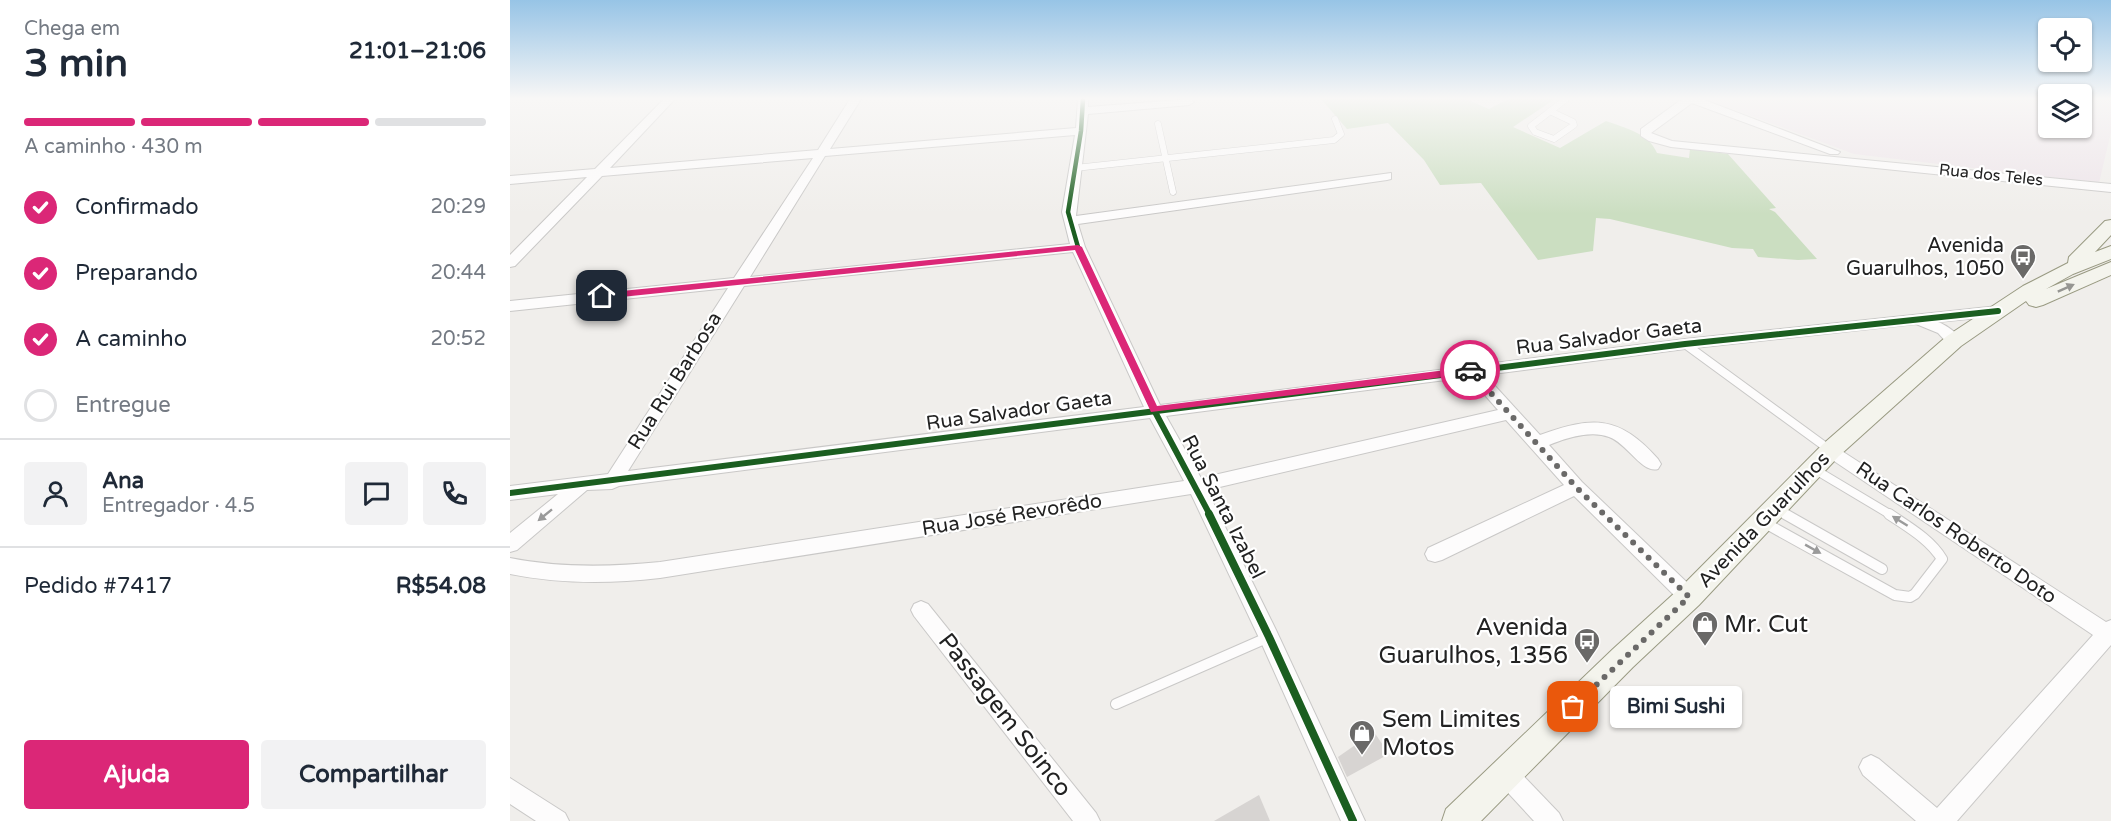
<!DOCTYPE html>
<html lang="pt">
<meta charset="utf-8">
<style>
body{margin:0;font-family:"Varela Round",sans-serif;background:#f2f2f3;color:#1f2937;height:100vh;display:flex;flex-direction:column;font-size:22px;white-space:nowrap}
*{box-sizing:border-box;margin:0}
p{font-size:20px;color:#747a83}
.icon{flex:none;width:33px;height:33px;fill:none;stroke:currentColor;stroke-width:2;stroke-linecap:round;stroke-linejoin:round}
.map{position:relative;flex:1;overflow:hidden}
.details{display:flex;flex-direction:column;background:#fff;width:510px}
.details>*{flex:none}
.tools{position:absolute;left:1528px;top:18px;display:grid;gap:12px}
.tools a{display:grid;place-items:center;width:54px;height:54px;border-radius:6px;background:#fff;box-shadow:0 2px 4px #0004;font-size:30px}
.pin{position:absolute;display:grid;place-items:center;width:51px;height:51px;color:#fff;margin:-26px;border-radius:12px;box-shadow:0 3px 9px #0006}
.courier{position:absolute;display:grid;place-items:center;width:60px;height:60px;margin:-30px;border:4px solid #db2777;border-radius:50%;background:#fff;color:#222;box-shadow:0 2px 8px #0007}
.bubble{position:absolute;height:42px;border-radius:6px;background:#fff;box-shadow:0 2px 4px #0004;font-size:20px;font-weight:700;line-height:42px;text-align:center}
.overview em{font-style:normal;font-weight:700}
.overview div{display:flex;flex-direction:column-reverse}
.overview{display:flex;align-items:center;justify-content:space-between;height:102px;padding:0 24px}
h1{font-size:39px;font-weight:700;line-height:45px}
.bar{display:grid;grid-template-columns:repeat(4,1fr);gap:9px 6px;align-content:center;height:72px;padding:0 24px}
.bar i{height:8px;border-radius:4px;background:#e0e1e3}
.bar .current{background:#db2777}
.bar p{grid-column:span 4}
.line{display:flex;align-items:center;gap:15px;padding:0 24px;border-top:2px solid #e0e1e3}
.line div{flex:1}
.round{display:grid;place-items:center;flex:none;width:63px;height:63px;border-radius:6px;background:#f2f2f3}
ol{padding:0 24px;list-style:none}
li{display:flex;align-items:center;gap:18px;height:66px}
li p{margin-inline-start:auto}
li .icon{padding:6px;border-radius:50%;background:#db2777;color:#fff;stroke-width:4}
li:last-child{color:#747a83}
li i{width:33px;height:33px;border:3px solid #e0e1e3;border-radius:50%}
.cta{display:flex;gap:12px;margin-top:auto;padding:12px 24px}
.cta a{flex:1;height:69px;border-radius:6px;background:#db2777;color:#fff;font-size:24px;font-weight:700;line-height:69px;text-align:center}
.cta a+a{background:#f2f2f3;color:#1f2937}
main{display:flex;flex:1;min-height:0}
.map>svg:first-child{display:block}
.industrial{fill:#ede4e9}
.forest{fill:#cbdec1}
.building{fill:#d7d4d2}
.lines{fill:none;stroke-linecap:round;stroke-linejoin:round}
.lane-far2-casing{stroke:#c9c8c7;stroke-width:7}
.lane-far1-casing{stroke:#c9c8c7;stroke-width:10}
.lane-casing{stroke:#c9c8c7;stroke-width:12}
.street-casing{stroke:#c9c8c7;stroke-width:2}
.secondary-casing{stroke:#999a82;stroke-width:2}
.lane-far2{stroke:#fdfcfc;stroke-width:6}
.lane-far1{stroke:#fdfcfc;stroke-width:8}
.lane{stroke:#fdfcfc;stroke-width:10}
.street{fill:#fdfcfc;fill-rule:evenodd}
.secondary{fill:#f4f4ed;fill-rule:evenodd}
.cycleway-far2-casing{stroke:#fff;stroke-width:8}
.cycleway-far1-casing{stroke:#fff;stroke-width:10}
.cycleway-casing{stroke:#fff;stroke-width:11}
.cycleway-far2{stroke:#1b5e20;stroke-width:4.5}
.cycleway-far1{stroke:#1b5e20;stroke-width:6}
.cycleway{stroke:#1b5e20;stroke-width:8}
.oneway{fill:#969692}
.oneway2{fill:#9a9a9a}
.route{fill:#db2777}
.done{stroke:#6a6968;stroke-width:6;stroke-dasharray:0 10.8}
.labels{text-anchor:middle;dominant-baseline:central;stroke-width:4.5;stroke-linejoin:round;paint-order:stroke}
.far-street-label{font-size:16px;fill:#222;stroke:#fff}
.poi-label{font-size:20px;fill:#222;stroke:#fff;text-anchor:end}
.street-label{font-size:20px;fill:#222;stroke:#fff}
.near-poi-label{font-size:24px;fill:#222;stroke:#fff;text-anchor:start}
.near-street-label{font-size:24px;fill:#222;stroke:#fff}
</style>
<main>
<section class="details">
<div class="overview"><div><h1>3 min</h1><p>Chega em</p></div><em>21:01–21:06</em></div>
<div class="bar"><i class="current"></i><i class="current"></i><i class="current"></i><i></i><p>A caminho · 430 m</p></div>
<ol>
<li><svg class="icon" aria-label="check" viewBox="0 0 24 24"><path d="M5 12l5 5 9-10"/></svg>Confirmado<p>20:29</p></li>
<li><svg class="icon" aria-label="check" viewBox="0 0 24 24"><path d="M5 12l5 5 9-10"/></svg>Preparando<p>20:44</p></li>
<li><svg class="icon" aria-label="check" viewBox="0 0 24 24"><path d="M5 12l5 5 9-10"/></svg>A caminho<p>20:52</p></li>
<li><i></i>Entregue</li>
</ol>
<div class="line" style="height:108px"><a class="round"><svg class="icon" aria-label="person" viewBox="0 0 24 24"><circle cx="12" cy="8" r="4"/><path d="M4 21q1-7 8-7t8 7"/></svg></a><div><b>Ana</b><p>Entregador · 4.5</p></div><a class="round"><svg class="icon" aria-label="chat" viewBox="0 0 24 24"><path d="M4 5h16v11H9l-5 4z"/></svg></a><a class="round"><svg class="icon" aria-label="phone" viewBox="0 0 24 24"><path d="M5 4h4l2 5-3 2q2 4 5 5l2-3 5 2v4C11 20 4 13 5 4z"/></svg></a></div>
<div class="line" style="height:78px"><div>Pedido #7417</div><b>R$54.08</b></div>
<div class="cta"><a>Ajuda</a><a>Compartilhar</a></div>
</section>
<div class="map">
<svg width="1601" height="821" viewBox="0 0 1601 821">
<rect width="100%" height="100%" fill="#f0eeeb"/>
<!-- industrial -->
<path class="industrial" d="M 1196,99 L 1539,99 L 1539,128 L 1572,128 L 1572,99 L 1601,99 L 1601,132 L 1589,183 L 1344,154 Z"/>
<!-- forest -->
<path class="forest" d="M 811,99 L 955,99 L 979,109 L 998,99 L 1045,99 L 1003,127 L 1050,148 L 1096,121 C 1115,128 1139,133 1147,153 L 1179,158 L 1180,149 L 1218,154 L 1266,208 L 1259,209 L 1265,212 L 1307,259 L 1288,260 L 1248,257 L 1243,249 L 1222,248 L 1100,219 L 1086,218 L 1083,251 L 1028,260 L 971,183 L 930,185 L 914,160 L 878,123 L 837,129 Z"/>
<!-- building -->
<g class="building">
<path d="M 864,732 L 879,754 L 837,777 L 828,757 Z"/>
<path d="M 749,795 L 760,821 L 704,821 Z"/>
</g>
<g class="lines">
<!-- lane-far2 casing -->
<g class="lane-far2-casing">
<g id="lane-far2">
<path d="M 1042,112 L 1063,122 L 1064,125 L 1044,139 L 1025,132 L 1021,126 L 1056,99"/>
<path d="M 648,124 L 663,192"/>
<path d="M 565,168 L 824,140 L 831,134 L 825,119"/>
</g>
</g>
<!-- lane-far1 casing -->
<g class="lane-far1-casing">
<g id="lane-far1">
<path d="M 1175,344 L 1320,450"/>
<path d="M 1304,469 L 1381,515"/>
<path d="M 1265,508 L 1278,515"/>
</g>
</g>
<!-- lane casing -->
<g class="lane-casing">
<g id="lane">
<path d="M 1275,514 L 1372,569"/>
<path d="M 1255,523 L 1385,595 L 1400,597 L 1405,594 L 1432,559 C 1420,539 1398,527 1379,514"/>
<path d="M 606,704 L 759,637"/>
</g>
</g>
<!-- street casing -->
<g class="street-casing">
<g id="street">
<path d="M 154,99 L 165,99 L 100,168 L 308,150 L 340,99 L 351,99 L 320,149 L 566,128 L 568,99 L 578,99 L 578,107 L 681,99 L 684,102 L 679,105 L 578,114 L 566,216 L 881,173 L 881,179 L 877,180 L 568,224 L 575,247 L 650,405 L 1175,339 L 1488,306 L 1495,311 L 1488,316 L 1428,322 C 1438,326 1446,332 1452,341 L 1449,345 L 1439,345 L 1428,333 L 1406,324 L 1175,349 L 975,375 L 1030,435 C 1083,416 1109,415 1148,459 L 1151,464 L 1148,469 C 1132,474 1117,443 1099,437 C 1081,430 1056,438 1039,445 L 1072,482 L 1186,591 L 1189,597 L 1186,603 L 1179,606 L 1172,603 L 1064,496 L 932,560 L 925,562 L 918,560 L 915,554 L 918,548 L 1054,485 L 996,420 L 697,490 L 766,630 L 855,821 L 831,821 L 750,640 L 681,494 L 150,578 C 99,584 50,584 0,574 L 0,558 C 50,568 99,567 150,562 L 674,481 L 640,418 L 109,486 L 102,489 L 77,490 L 7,550 L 0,552 L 0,533 L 48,494 L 0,500 L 0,486 L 98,474 L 218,288 L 0,311 L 0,301 L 224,278 L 303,158 L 92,176 L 5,266 L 0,267 L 0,255 L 77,177 L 0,184 L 0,176 L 85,169 ZM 565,135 L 552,212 L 560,244 L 240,277 L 315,156 ZM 563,252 L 634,407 L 118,471 L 234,286 ZM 959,377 L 988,410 L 691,478 L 656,416 Z"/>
<path d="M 1172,99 L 1192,99 L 1330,152 L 1328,154 L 1320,154 L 1182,103 L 1141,133 L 1162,141 L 1601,184 L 1601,192 L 1161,147 L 1139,141 L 1131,136 L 1131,129 Z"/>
<path d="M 1321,444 L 1596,622 L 1601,620 L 1601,645 L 1447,821 L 1406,821 L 1353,775 L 1349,767 L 1353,759 L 1361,755 L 1369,759 L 1427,808 L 1583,635 L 1315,455 L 1312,450 L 1315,445 Z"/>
<path d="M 411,601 L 418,604 L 586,813 L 590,821 L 563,821 L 404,616 L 401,610 L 404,604 Z"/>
<path d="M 996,762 L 1004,766 L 1049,813 L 1053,821 L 1024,821 L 988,782 L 984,774 L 988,766 Z"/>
<path d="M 0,778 L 55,813 L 59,821 L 26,821 L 0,804 Z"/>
</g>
</g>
<!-- secondary casing -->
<g class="secondary-casing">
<path id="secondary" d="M 1601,220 L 1601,235 L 1585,252 L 1601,246 L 1601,259 L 1563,274 L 1536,289 L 1601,262 L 1601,275 L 1533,305 L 1526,307 L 1519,305 L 1516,301 L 1451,346 L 1329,456 L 1189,605 L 1123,667 L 971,821 L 932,821 L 936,809 L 1103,649 L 1169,589 L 1313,444 L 1437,336 L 1513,286 L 1558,263 L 1559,257 L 1595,221 Z"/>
</g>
<!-- lane-far2 -->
<use href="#lane-far2" class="lane-far2"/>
<!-- lane-far1 -->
<use href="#lane-far1" class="lane-far1"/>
<!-- lane -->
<use href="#lane" class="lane"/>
<!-- street -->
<use href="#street" class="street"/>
<!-- secondary -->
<use href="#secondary" class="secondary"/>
<!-- cycleway-far2 casing -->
<g class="cycleway-far2-casing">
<path id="cycleway-far2" d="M 573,99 L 571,131 L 558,212 L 568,247 L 584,280"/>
</g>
<!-- cycleway-far1 casing -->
<g class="cycleway-far1-casing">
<g id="cycleway-far1">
<path d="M 583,279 L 644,410 L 700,515"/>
<path d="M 0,493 L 1175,344 L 1488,311"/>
</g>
</g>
<!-- cycleway casing -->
<g class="cycleway-casing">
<path id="cycleway" d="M 699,514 L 759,637 L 843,821"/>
</g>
<!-- cycleway-far2 -->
<use href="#cycleway-far2" class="cycleway-far2"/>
<!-- cycleway-far1 -->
<use href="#cycleway-far1" class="cycleway-far1"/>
<!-- cycleway -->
<use href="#cycleway" class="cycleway"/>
</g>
<!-- one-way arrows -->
<defs><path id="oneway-solid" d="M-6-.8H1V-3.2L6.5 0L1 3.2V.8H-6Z" transform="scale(1.5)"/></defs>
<use class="oneway" href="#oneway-solid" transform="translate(1556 288) rotate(-24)"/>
<g class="oneway2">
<use href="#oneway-solid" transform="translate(35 515) rotate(141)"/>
<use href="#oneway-solid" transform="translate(1390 521) rotate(-148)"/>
<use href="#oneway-solid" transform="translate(1303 549) rotate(29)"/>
</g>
<!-- sky -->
<linearGradient id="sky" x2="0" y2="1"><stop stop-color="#97c4e6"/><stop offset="0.46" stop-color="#f8f7f6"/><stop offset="1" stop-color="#f8f7f6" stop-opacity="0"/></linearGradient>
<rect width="1601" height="214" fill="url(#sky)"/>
<!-- route -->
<path class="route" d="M 568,245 L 572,247 L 647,406 L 960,367 L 965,370 L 960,374 L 641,412 L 565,250 L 92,299 L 87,296 L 92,293 Z"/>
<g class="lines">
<!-- done -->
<path class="done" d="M 960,370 L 1066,487 L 1179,597 L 1063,707"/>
</g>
<!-- icons -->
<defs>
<g id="bus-pin" transform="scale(1.35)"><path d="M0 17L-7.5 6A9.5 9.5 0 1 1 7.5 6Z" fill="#6a6968" stroke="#fff"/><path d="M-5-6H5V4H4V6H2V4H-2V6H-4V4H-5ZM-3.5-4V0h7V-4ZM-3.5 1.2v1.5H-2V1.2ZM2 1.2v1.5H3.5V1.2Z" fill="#fff"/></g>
<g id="shop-pin" transform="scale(1.35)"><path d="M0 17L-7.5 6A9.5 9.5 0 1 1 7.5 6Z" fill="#6a6968" stroke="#fff"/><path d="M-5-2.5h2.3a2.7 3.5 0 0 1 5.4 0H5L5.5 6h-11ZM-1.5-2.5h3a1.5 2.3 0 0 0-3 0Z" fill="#fff"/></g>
</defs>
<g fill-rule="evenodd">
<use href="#bus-pin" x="1513" y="257"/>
<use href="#shop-pin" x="1195" y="624"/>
<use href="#bus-pin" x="1077" y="641"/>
<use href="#shop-pin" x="852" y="733"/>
</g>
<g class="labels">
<!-- far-street labels -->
<g class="far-street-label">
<text transform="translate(1481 175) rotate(6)">Rua dos Teles</text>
</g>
<!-- poi labels -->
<g class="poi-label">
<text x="1494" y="246">Avenida<tspan x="1494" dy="23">Guarulhos, 1050</tspan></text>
</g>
<!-- street labels -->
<g class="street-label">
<text transform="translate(1099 337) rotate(-7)">Rua Salvador Gaeta</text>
<text transform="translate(165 381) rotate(-58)">Rua Rui Barbosa</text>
<text transform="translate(509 411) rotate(-8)">Rua Salvador Gaeta</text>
<text transform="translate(713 507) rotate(63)">Rua Santa Izabel</text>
<text transform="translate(502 515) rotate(-9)">Rua José Revorêdo</text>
<text transform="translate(1254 520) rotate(-46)">Avenida Guarulhos</text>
<text transform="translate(1446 533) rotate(34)">Rua Carlos Roberto Doto</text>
</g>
<!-- near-poi labels -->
<g class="near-poi-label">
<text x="1214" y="624">Mr. Cut</text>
<text x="1058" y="627" text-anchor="end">Avenida<tspan x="1058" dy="28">Guarulhos, 1356</tspan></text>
<text x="872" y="719">Sem Limites<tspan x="872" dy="28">Motos</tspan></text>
</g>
<!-- near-street labels -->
<g class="near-street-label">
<text transform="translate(495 715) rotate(52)">Passagem Soinco</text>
</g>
</g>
</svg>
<div class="tools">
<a><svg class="icon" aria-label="locate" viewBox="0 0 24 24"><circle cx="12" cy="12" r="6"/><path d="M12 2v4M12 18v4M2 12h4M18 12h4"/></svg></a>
<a><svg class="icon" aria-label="layers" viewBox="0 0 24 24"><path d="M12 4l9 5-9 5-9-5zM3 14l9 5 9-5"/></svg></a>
</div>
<div class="pin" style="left:1063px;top:707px;background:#ea580c"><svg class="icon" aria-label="bag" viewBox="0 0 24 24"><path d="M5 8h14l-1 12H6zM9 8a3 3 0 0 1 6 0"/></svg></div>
<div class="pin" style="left:92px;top:296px;background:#1f2937"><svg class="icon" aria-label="home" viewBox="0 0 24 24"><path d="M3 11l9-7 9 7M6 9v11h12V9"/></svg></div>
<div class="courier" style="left:960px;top:370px"><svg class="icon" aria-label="car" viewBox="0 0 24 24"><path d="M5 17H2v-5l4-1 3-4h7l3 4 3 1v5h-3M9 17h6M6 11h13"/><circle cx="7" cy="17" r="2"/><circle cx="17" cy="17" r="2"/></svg></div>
<div class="bubble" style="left:1100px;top:686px;width:132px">Bimi Sushi</div>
</div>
</main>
